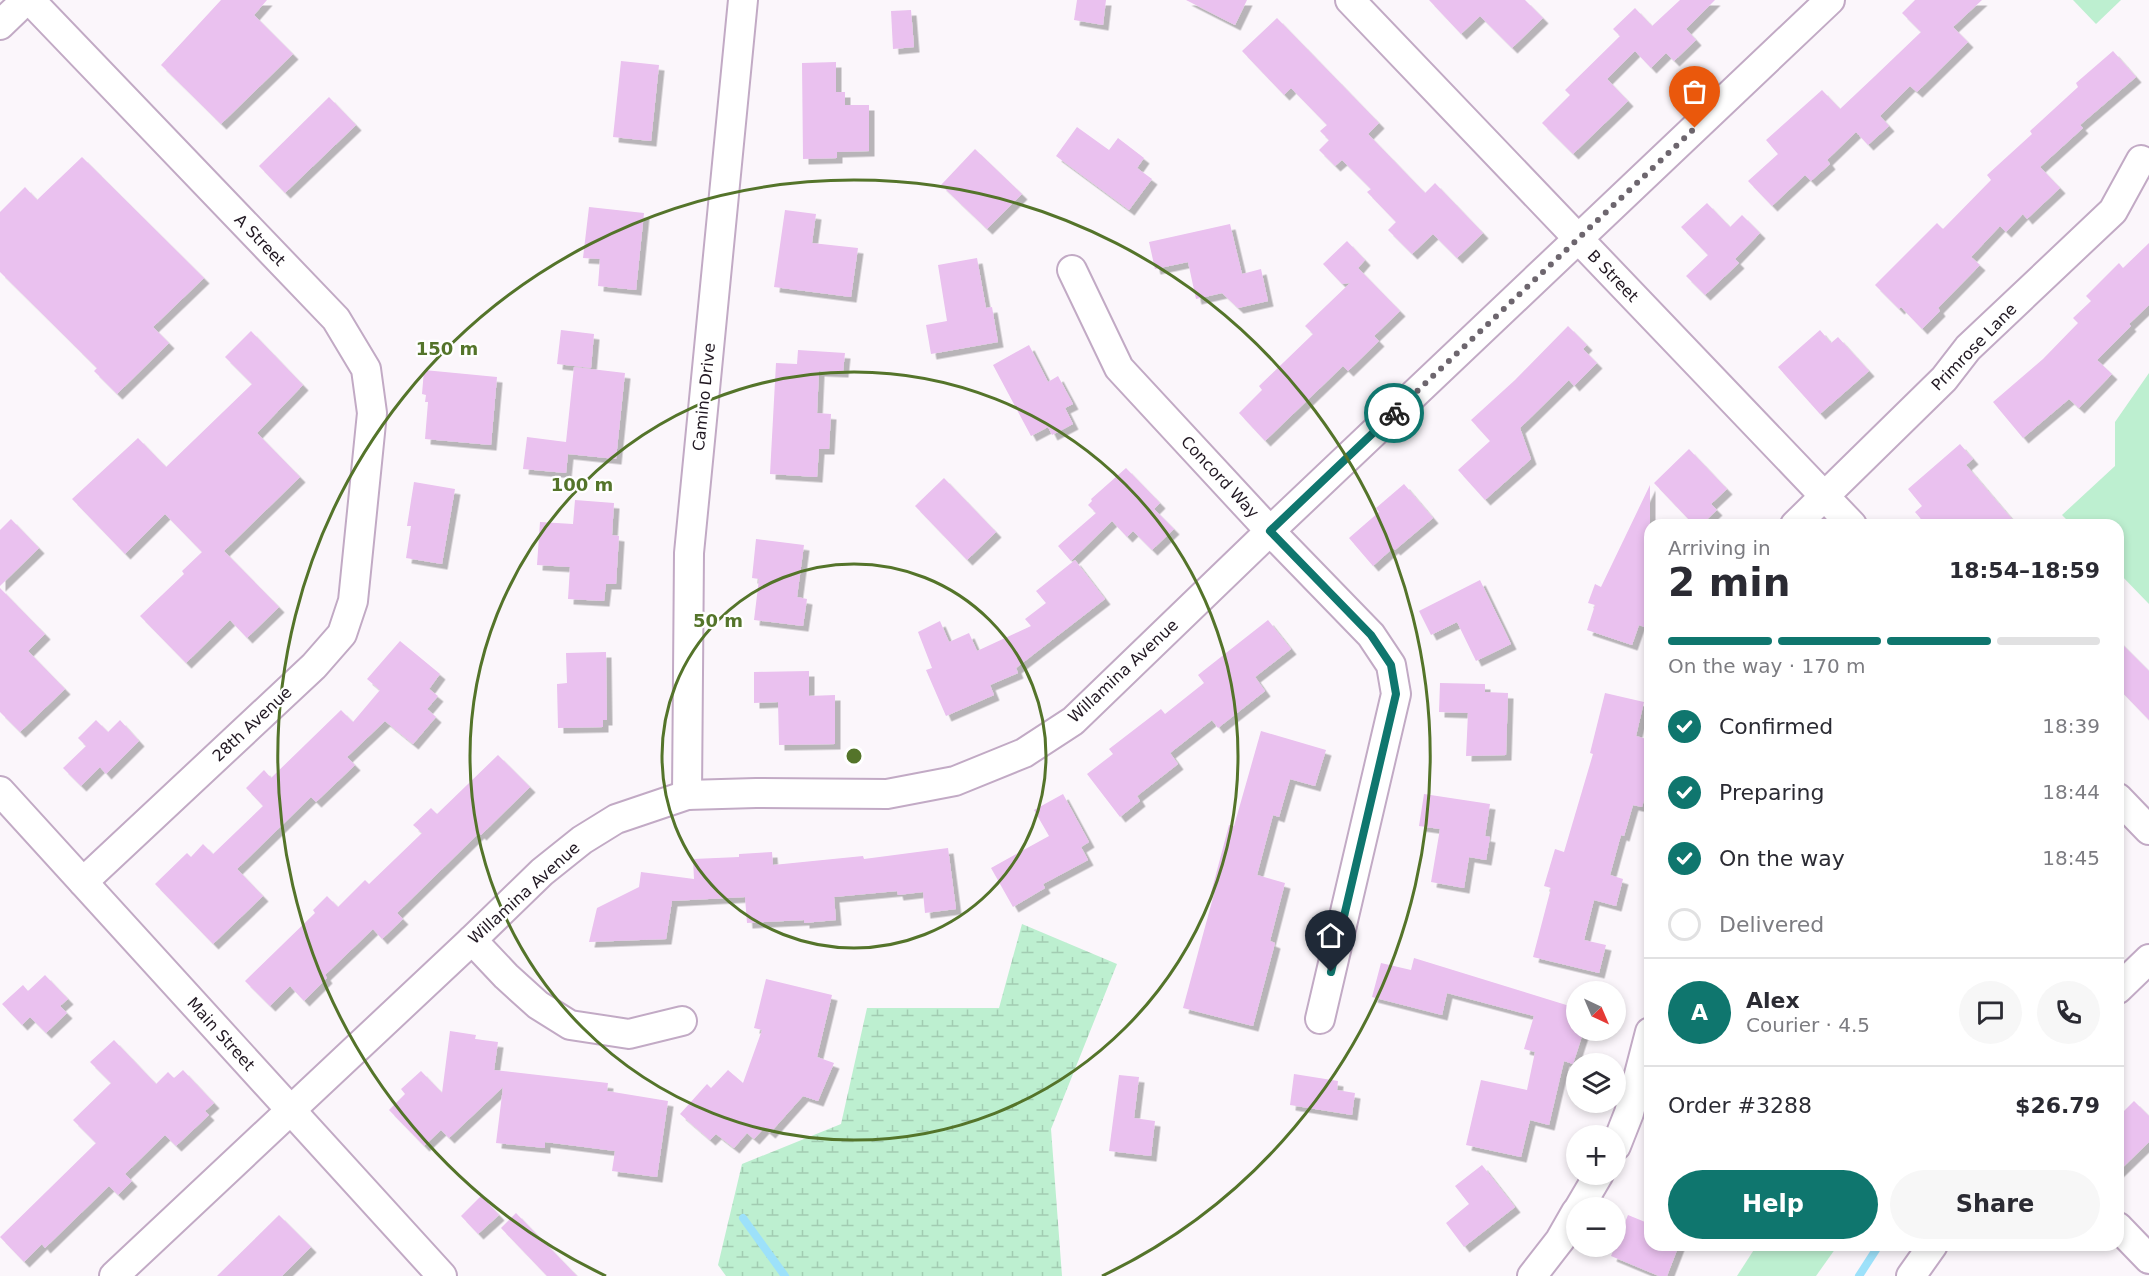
<!DOCTYPE html>
<meta charset="utf-8">
<style>
body{margin:0;font-family:"DejaVu Sans",sans-serif;background:#f7f7f7;color:#2b2b33;height:100vh;display:flex;flex-direction:column;font-size:22px;white-space:nowrap}
*{box-sizing:border-box;margin:0}
p{font-size:20px;color:#7c7c81}
.icon{flex:none;width:33px;height:33px;fill:none;stroke:currentColor;stroke-width:2;stroke-linecap:round;stroke-linejoin:round}
.map{position:relative;flex:1;overflow:hidden}
.details{position:absolute;left:1644px;top:519px;width:480px;height:732px;display:flex;flex-direction:column;background:#fff;border-radius:18px;box-shadow:0 3px 9px #0003}
.details>*{flex:none}
.needle{width:39px;rotate:136deg}
.buttons{position:absolute;left:1566px;top:981px;display:grid;gap:12px}
.buttons a{display:grid;place-items:center;width:60px;height:60px;border-radius:50%;background:#fff;box-shadow:0 3px 9px #0003;font-size:30px}
.pin{position:absolute;display:grid;place-items:center;width:51px;height:51px;color:#fff;margin:-62px -26px;border-radius:50% 50% 50% 0;rotate:-45deg;box-shadow:0 0 6px #0007}
.pin .icon{rotate:45deg}
.courier{position:absolute;display:grid;place-items:center;width:60px;height:60px;margin:-30px;border:4px solid #0f766e;border-radius:50%;background:#fff;color:#222;box-shadow:0 2px 8px #0007}
.head em{font-style:normal;font-weight:700}
.head div{display:flex;flex-direction:column-reverse}
.head{display:flex;align-items:center;justify-content:space-between;height:102px;padding:0 24px}
h1{font-size:39px;font-weight:700;line-height:45px}
.bar{display:grid;grid-template-columns:repeat(4,1fr);gap:9px 6px;align-content:center;height:72px;padding:0 24px}
.bar i{height:8px;border-radius:4px;background:#e1e1e2}
.bar .current{background:#0f766e}
.bar p{grid-column:span 4}
.line{display:flex;align-items:center;gap:15px;padding:0 24px;border-top:2px solid #e1e1e2}
.line div{flex:1}
.round{display:grid;place-items:center;flex:none;width:63px;height:63px;border-radius:32px;background:#f7f7f7}
ol{padding:0 24px;list-style:none}
li{display:flex;align-items:center;gap:18px;height:66px}
li p{margin-inline-start:auto}
li .icon{padding:6px;border-radius:50%;background:#0f766e;color:#fff;stroke-width:4}
li:last-child{color:#7c7c81}
li i{width:33px;height:33px;border:3px solid #e1e1e2;border-radius:50%}
.primary-button{display:flex;gap:12px;margin-top:auto;padding:12px 24px}
.primary-button a{flex:1;height:69px;border-radius:36px;background:#0f766e;color:#fff;font-size:24px;font-weight:700;line-height:69px;text-align:center}
.primary-button a+a{background:#f7f7f7;color:#2b2b33}
.map>svg:first-child{display:block}
.green{fill:#bdefd0}
.wetland{fill:url(#wetland-marsh)}
.lines{fill:none;stroke-linecap:round;stroke-linejoin:round}
.stream{stroke:#9de1fa;stroke-width:8}
.building{fill:#eac1ef;filter:url(#shadow)}
.minor-casing{stroke:#c2aac5;stroke-width:32}
.minor{stroke:#fff;stroke-width:28}
.done{stroke:#6d666e;stroke-width:6;stroke-dasharray:0 10.8}
.route{stroke:#0f766e;stroke-width:8}
.ring{fill:none;stroke:#54742a;stroke-width:3}
.labels{text-anchor:middle;dominant-baseline:central;stroke-width:4.5;stroke-linejoin:round;paint-order:stroke}
.street-label{font-size:16px;fill:#211822;stroke:#fff}
.centre{fill:#54742a;stroke:#fff;stroke-width:3}
.ring-label{font-size:18px;text-anchor:middle;font-weight:bold;fill:#54742a;stroke:#fff;stroke-width:4.5;stroke-linejoin:round;paint-order:stroke}
</style>
<div class="map">
<svg width="2149" height="1276" viewBox="0 0 2149 1276">
<defs>
<pattern id="wetland-marsh" width="20" height="14" patternUnits="userSpaceOnUse" patternTransform="scale(1.5)"><rect width="20" height="14" fill="#bdefd0"/><path d="M1 5h8M5 5V1M11 12h8M15 12V8" fill="none" stroke="#a2ccb2"/></pattern>
<filter id="shadow"><feDropShadow dx="5.5" dy="5.5" stdDeviation="0" flood-color="#0004"/></filter>
</defs>
<rect width="100%" height="100%" fill="#fbf6fb"/>
<!-- green -->
<g class="green">
<path d="M 2073,0 L 2121,0 L 2096,24 Z"/>
<path d="M 2149,373 L 2149,604 L 2118,572 L 2118,525 L 2072,525 L 2062,515 L 2115,466 L 2115,422 Z"/>
<path d="M 1757,1245 L 1838,1245 L 1816,1276 L 1737,1276 Z"/>
</g>
<!-- wetland -->
<path class="wetland" d="M 1022,924 L 1117,964 L 1051,1129 L 1062,1276 L 726,1276 L 718,1265 L 742,1164 L 841,1124 L 867,1008 L 999,1008 Z"/>
<g class="lines">
<!-- stream -->
<g class="stream">
<path d="M 743,1218 L 785,1276"/>
<path d="M 1859,1276 L 1879,1245"/>
</g>
</g>
<!-- building -->
<g class="building">
<path d="M 221,0 L 267,0 L 254,15 L 293,54 L 221,124 L 161,65 Z"/>
<path d="M 1077,0 L 1106,0 L 1103,25 L 1074,20 Z"/>
<path d="M 1186,0 L 1247,0 L 1235,25 Z"/>
<path d="M 1429,0 L 1525,0 L 1543,18 L 1512,48 L 1480,16 L 1461,34 Z"/>
<path d="M 1680,0 L 1715,0 L 1686,29 L 1696,40 L 1674,61 L 1666,53 L 1651,68 L 1635,51 L 1607,79 L 1628,101 L 1573,154 L 1542,123 L 1570,95 L 1565,90 L 1620,36 L 1613,29 L 1635,8 L 1652,26 Z"/>
<path d="M 1915,0 L 1982,0 L 1953,27 L 1968,42 L 1917,92 L 1910,86 L 1880,116 L 1889,126 L 1868,145 L 1856,132 L 1827,160 L 1830,164 L 1811,181 L 1805,175 L 1772,206 L 1748,181 L 1778,154 L 1766,140 L 1822,90 L 1840,109 L 1875,76 L 1921,32 L 1902,13 Z"/>
<path d="M 911,10 L 914,47 L 893,49 L 891,11 Z"/>
<path d="M 1277,18 L 1379,123 L 1368,134 L 1425,193 L 1435,183 L 1483,233 L 1457,258 L 1433,234 L 1412,254 L 1388,230 L 1396,222 L 1367,192 L 1371,189 L 1342,160 L 1335,166 L 1319,150 L 1329,140 L 1320,131 L 1327,125 L 1291,88 L 1284,95 L 1242,51 Z"/>
<path d="M 2113,51 L 2136,77 L 2080,125 L 2083,128 L 2040,167 L 2060,188 L 2027,219 L 2023,214 L 2006,232 L 2000,226 L 1971,257 L 1980,265 L 1938,308 L 1940,311 L 1922,329 L 1901,307 L 1899,309 L 1875,285 L 1937,223 L 1943,229 L 1991,180 L 1987,175 L 2032,134 L 2030,131 L 2078,87 L 2076,83 Z"/>
<path d="M 621,61 L 659,65 L 651,141 L 613,137 Z"/>
<path d="M 836,62 L 836,92 L 845,92 L 845,105 L 869,105 L 869,151 L 837,152 L 837,158 L 803,159 L 802,63 Z"/>
<path d="M 329,97 L 356,125 L 285,193 L 259,166 Z"/>
<path d="M 1077,127 L 1109,150 L 1118,138 L 1144,158 L 1137,168 L 1152,179 L 1129,210 L 1056,156 Z"/>
<path d="M 975,149 L 1022,194 L 987,229 L 941,185 Z"/>
<path d="M 82,157 L 204,278 L 153,327 L 169,343 L 117,394 L 94,371 L 97,368 L 0,272 L 0,212 L 25,187 L 37,200 Z"/>
<path d="M 1707,203 L 1730,227 L 1742,215 L 1760,233 L 1735,259 L 1739,263 L 1705,295 L 1686,276 L 1708,255 L 1681,227 Z"/>
<path d="M 589,207 L 644,213 L 636,290 L 598,286 L 600,259 L 583,258 Z"/>
<path d="M 785,210 L 816,214 L 812,243 L 858,248 L 851,297 L 774,287 Z"/>
<path d="M 1230,224 L 1242,274 L 1261,269 L 1268,301 L 1238,308 L 1222,293 L 1196,299 L 1188,262 L 1155,269 L 1149,242 Z"/>
<path d="M 1347,241 L 1365,260 L 1358,268 L 1400,311 L 1374,336 L 1379,341 L 1348,371 L 1343,366 L 1265,441 L 1239,413 L 1262,390 L 1259,386 L 1313,334 L 1305,326 L 1350,283 L 1342,284 L 1323,264 Z"/>
<path d="M 2149,243 L 2149,305 L 2129,324 L 2131,326 L 2097,360 L 2112,374 L 2079,408 L 2069,399 L 2023,438 L 1993,402 L 2043,359 L 2078,323 L 2073,318 L 2091,301 L 2086,296 L 2119,263 L 2123,268 Z"/>
<path d="M 977,258 L 986,308 L 992,307 L 998,342 L 931,354 L 926,325 L 947,321 L 938,265 Z"/>
<path d="M 1568,326 L 1587,345 L 1583,349 L 1597,363 L 1574,386 L 1569,380 L 1520,428 L 1531,459 L 1485,500 L 1458,470 L 1490,441 L 1471,420 L 1515,380 Z"/>
<path d="M 561,330 L 594,334 L 591,368 L 557,364 Z"/>
<path d="M 1820,330 L 1831,343 L 1838,337 L 1869,371 L 1820,414 L 1778,367 Z"/>
<path d="M 251,331 L 303,385 L 257,433 L 300,477 L 224,551 L 279,607 L 247,638 L 230,620 L 186,663 L 140,616 L 184,574 L 182,571 L 202,552 L 165,514 L 125,554 L 72,499 L 138,438 L 166,467 L 252,384 L 225,357 Z"/>
<path d="M 1029,345 L 1048,382 L 1058,376 L 1073,404 L 1065,408 L 1073,424 L 1052,435 L 1048,427 L 1031,436 L 993,365 Z"/>
<path d="M 798,350 L 845,353 L 843,372 L 819,371 L 817,413 L 831,414 L 829,449 L 819,449 L 817,477 L 770,474 L 776,363 L 797,364 Z"/>
<path d="M 574,367 L 625,373 L 616,459 L 568,454 L 566,473 L 523,469 L 527,437 L 566,442 Z"/>
<path d="M 424,370 L 497,377 L 491,445 L 425,439 L 428,402 L 425,402 L 426,395 L 422,394 Z"/>
<path d="M 1960,444 L 1973,459 L 1966,465 L 2017,525 L 1926,525 L 1915,512 L 1922,506 L 1908,489 Z"/>
<path d="M 1689,449 L 1727,489 L 1711,504 L 1717,510 L 1701,525 L 1694,525 L 1654,483 Z"/>
<path d="M 1126,468 L 1160,503 L 1154,509 L 1174,529 L 1152,550 L 1133,531 L 1127,537 L 1112,521 L 1071,561 L 1058,546 L 1096,513 L 1088,505 L 1092,501 L 1091,499 Z"/>
<path d="M 944,478 L 996,532 L 967,560 L 915,506 Z"/>
<path d="M 414,482 L 455,489 L 442,564 L 406,558 L 411,526 L 407,526 Z"/>
<path d="M 1404,484 L 1433,518 L 1395,550 L 1393,548 L 1373,566 L 1349,538 L 1379,512 L 1376,508 Z"/>
<path d="M 1650,485 L 1650,629 L 1639,625 L 1632,645 L 1587,630 L 1595,605 L 1588,603 L 1595,584 L 1601,587 Z"/>
<path d="M 575,500 L 614,503 L 612,535 L 619,536 L 616,584 L 606,584 L 604,601 L 568,599 L 570,567 L 537,565 L 540,522 L 573,524 Z"/>
<path d="M 11,519 L 39,548 L 0,586 L 0,530 Z"/>
<path d="M 756,539 L 804,545 L 797,597 L 807,599 L 803,626 L 754,620 L 759,579 L 752,578 Z"/>
<path d="M 1075,560 L 1105,599 L 1016,668 L 1018,673 L 990,685 L 994,695 L 946,716 L 926,670 L 932,668 L 918,632 L 940,621 L 949,642 L 969,633 L 977,651 L 1031,626 L 1025,619 L 1046,603 L 1036,591 Z"/>
<path d="M 1480,580 L 1511,644 L 1476,661 L 1457,622 L 1431,635 L 1419,611 Z"/>
<path d="M 0,588 L 45,634 L 28,651 L 65,689 L 20,732 L 0,712 Z"/>
<path d="M 1268,620 L 1291,649 L 1255,677 L 1265,691 L 1218,728 L 1212,720 L 1170,753 L 1178,764 L 1137,796 L 1140,801 L 1120,817 L 1087,774 L 1113,754 L 1109,749 L 1161,709 L 1165,714 L 1204,683 L 1198,675 Z"/>
<path d="M 2118,640 L 2149,671 L 2149,720 L 2118,688 Z"/>
<path d="M 400,641 L 440,674 L 429,689 L 438,696 L 427,709 L 436,717 L 413,744 L 385,721 L 347,757 L 355,765 L 316,802 L 311,797 L 237,869 L 263,896 L 213,944 L 155,884 L 187,853 L 191,857 L 203,844 L 213,854 L 263,806 L 246,788 L 264,770 L 271,778 L 341,710 L 353,722 L 380,690 L 367,679 Z"/>
<path d="M 606,652 L 607,720 L 603,720 L 603,727 L 558,728 L 557,684 L 567,683 L 566,653 Z"/>
<path d="M 809,671 L 809,696 L 835,695 L 835,744 L 779,745 L 778,702 L 754,703 L 754,672 Z"/>
<path d="M 1440,683 L 1485,684 L 1485,692 L 1508,693 L 1506,755 L 1466,756 L 1468,713 L 1439,712 Z"/>
<path d="M 1605,693 L 1644,702 L 1636,736 L 1650,740 L 1650,762 L 1645,782 L 1649,783 L 1642,807 L 1633,805 L 1624,836 L 1621,835 L 1610,875 L 1623,879 L 1616,906 L 1594,900 L 1584,940 L 1606,945 L 1599,973 L 1533,957 L 1551,888 L 1544,886 L 1555,849 L 1564,852 L 1593,754 L 1590,753 Z"/>
<path d="M 96,720 L 108,732 L 120,720 L 139,741 L 106,774 L 100,767 L 81,786 L 63,768 L 86,746 L 78,738 Z"/>
<path d="M 1261,731 L 1326,750 L 1315,786 L 1290,779 L 1279,817 L 1273,815 L 1257,875 L 1285,883 L 1270,941 L 1275,943 L 1253,1026 L 1183,1008 L 1214,894 L 1211,893 L 1229,825 L 1234,826 Z"/>
<path d="M 498,755 L 530,787 L 481,835 L 479,833 L 397,913 L 403,919 L 382,939 L 373,929 L 325,975 L 327,978 L 304,1001 L 290,986 L 270,1006 L 245,981 L 315,913 L 313,910 L 327,896 L 338,907 L 365,880 L 369,884 L 422,833 L 413,825 L 431,808 L 437,814 Z"/>
<path d="M 1063,794 L 1089,842 L 1081,847 L 1088,860 L 1043,884 L 1045,888 L 1013,907 L 991,868 L 1049,836 L 1034,810 Z"/>
<path d="M 1424,794 L 1490,804 L 1485,836 L 1490,837 L 1486,860 L 1469,857 L 1464,888 L 1431,882 L 1440,829 L 1419,826 Z"/>
<path d="M 948,848 L 956,909 L 925,913 L 923,892 L 898,895 L 897,891 L 834,897 L 836,920 L 804,923 L 804,920 L 747,923 L 745,897 L 672,901 L 666,939 L 589,942 L 597,908 L 639,887 L 641,872 L 694,879 L 693,859 L 739,857 L 739,854 L 772,852 L 773,865 L 863,856 L 864,859 Z"/>
<path d="M 1414,958 L 1576,1008 L 1576,1030 L 1584,1030 L 1573,1064 L 1564,1061 L 1549,1125 L 1530,1120 L 1521,1157 L 1466,1145 L 1481,1080 L 1527,1090 L 1535,1052 L 1524,1049 L 1534,1016 L 1447,993 L 1442,1015 L 1372,997 L 1381,963 L 1411,970 Z"/>
<path d="M 45,975 L 68,999 L 60,1006 L 67,1013 L 46,1033 L 30,1017 L 22,1025 L 2,1004 L 23,985 L 28,991 Z"/>
<path d="M 766,979 L 832,995 L 817,1057 L 834,1063 L 818,1101 L 803,1096 L 770,1133 L 764,1128 L 754,1139 L 747,1133 L 734,1148 L 716,1134 L 710,1140 L 680,1114 L 707,1084 L 711,1088 L 728,1070 L 743,1083 L 762,1030 L 754,1028 Z"/>
<path d="M 450,1031 L 476,1035 L 475,1039 L 498,1042 L 494,1070 L 608,1083 L 607,1091 L 668,1101 L 657,1177 L 612,1171 L 615,1151 L 545,1142 L 545,1148 L 496,1143 L 503,1087 L 449,1138 L 441,1130 L 424,1146 L 389,1110 L 405,1094 L 401,1089 L 421,1071 L 442,1093 Z"/>
<path d="M 114,1040 L 156,1084 L 168,1072 L 174,1078 L 183,1070 L 214,1103 L 205,1111 L 209,1115 L 176,1146 L 165,1135 L 125,1174 L 132,1181 L 118,1195 L 109,1186 L 45,1248 L 42,1244 L 24,1262 L 0,1237 L 96,1143 L 73,1120 L 111,1083 L 90,1062 Z"/>
<path d="M 1294,1074 L 1338,1081 L 1337,1090 L 1355,1093 L 1352,1115 L 1290,1105 Z"/>
<path d="M 1119,1075 L 1139,1077 L 1134,1118 L 1155,1121 L 1151,1156 L 1109,1151 Z"/>
<path d="M 2134,1101 L 2149,1116 L 2149,1142 L 2118,1172 L 2118,1117 Z"/>
<path d="M 1482,1165 L 1515,1207 L 1464,1247 L 1446,1223 L 1469,1204 L 1455,1186 Z"/>
<path d="M 481,1196 L 499,1215 L 478,1234 L 461,1216 Z"/>
<path d="M 516,1213 L 577,1276 L 547,1276 L 501,1228 Z"/>
<path d="M 279,1215 L 311,1247 L 282,1276 L 217,1276 Z"/>
<path d="M 1628,1215 L 1650,1224 L 1650,1245 L 1679,1245 L 1667,1276 L 1659,1276 L 1611,1256 Z"/>
</g>
<g class="lines">
<!-- minor casing -->
<g class="minor-casing">
<g id="minor">
<path d="M 30,0 L 336,319 L 366,369 L 372,413 L 353,601 L 342,634 L 314,666 L 83,882"/>
<path d="M 1350,0 L 1852,525"/>
<path d="M 0,25 L 26,0"/>
<path d="M 1072,270 L 1119,368 L 1270,531 L 1371,635 L 1391,665 L 1396,694 L 1320,1019"/>
<path d="M 1795,525 L 1944,379 L 1968,348 L 2113,211 L 2141,160"/>
<path d="M 0,791 L 442,1276"/>
<path d="M 687,795 L 689,553 L 743,0"/>
<path d="M 2118,798 L 2149,830"/>
<path d="M 472,940 L 506,976 L 538,1005 L 570,1025 L 629,1034 L 682,1021"/>
<path d="M 2118,989 L 2149,959"/>
<path d="M 1616,1146 L 1629,1113 L 1650,1032"/>
<path d="M 1579,1208 L 1599,1174"/>
<path d="M 2118,1227 L 2149,1259"/>
<path d="M 114,1276 L 472,940 L 542,872 L 582,840 L 616,819 L 687,795 L 756,793 L 887,794 L 955,781 L 1024,753 L 1073,721 L 1270,531 L 1830,0"/>
<path d="M 1532,1276 L 1560,1240 L 1576,1212"/>
<path d="M 1911,1276 L 1933,1245"/>
</g>
</g>
<!-- minor -->
<use href="#minor" class="minor"/>
</g>
<g class="lines">
<!-- done -->
<path class="done" d="M 1394,413 L 1695,128"/>
<!-- route -->
<path class="route" d="M 1331,972 L 1396,694 L 1391,665 L 1371,635 L 1270,531 L 1394,413"/>
</g>
<!-- distance rings -->
<g class="ring">
<circle cx="854" cy="756" r="192"/>
<circle cx="854" cy="756" r="384"/>
<path d="M606 1276A576 576 0 1 1 1102 1276"/>
</g>
<g class="labels">
<!-- street labels -->
<g class="street-label">
<text transform="translate(260 240) rotate(46)">A Street</text>
<text transform="translate(1613 276) rotate(46)">B Street</text>
<text transform="translate(1974 347) rotate(-46)">Primrose Lane</text>
<text transform="translate(704 397) rotate(-84)">Camino Drive</text>
<text transform="translate(1220 477) rotate(47)">Concord Way</text>
<text transform="translate(1123 671) rotate(-43)">Willamina Avenue</text>
<text transform="translate(252 724) rotate(-43)">28th Avenue</text>
<text transform="translate(524 893) rotate(-42)">Willamina Avenue</text>
<text transform="translate(221 1034) rotate(48)">Main Street</text>
</g>
</g>
<circle cx="854" cy="756" r="9" class="centre"/>
<g class="ring-label">
<text x="447" y="355">150 m</text>
<text x="582" y="491">100 m</text>
<text x="718" y="627">50 m</text>
</g>
</svg>
<div class="buttons">
<a><svg class="needle" viewBox="-14 -14 28 28"><path d="M0-13l5 13h-10z" fill="#e53935"/><path d="M0 13l5-13h-10z" fill="#7c7c81"/></svg></a>
<a><svg class="icon" aria-label="layers" viewBox="0 0 24 24"><path d="M12 4l9 5-9 5-9-5zM3 14l9 5 9-5"/></svg></a>
<a>+</a>
<a>−</a>
</div>
<div class="pin" style="left:1695px;top:128px;background:#ea580c"><svg class="icon" aria-label="bag" viewBox="0 0 24 24"><path d="M5 8h14l-1 12H6zM9 8a3 3 0 0 1 6 0"/></svg></div>
<div class="pin" style="left:1331px;top:972px;background:#1f2937"><svg class="icon" aria-label="home" viewBox="0 0 24 24"><path d="M3 11l9-7 9 7M6 9v11h12V9"/></svg></div>
<div class="courier" style="left:1394px;top:413px"><svg class="icon" aria-label="bike" viewBox="0 0 24 24"><circle cx="6" cy="16" r="4"/><circle cx="18" cy="16" r="4"/><path d="M6 16l4-8h5l3 8M10 8l3 8H6M13 5h3"/></svg></div>
<section class="details">
<div class="head"><div><h1>2 min</h1><p>Arriving in</p></div><em>18:54–18:59</em></div>
<div class="bar"><i class="current"></i><i class="current"></i><i class="current"></i><i></i><p>On the way · 170 m</p></div>
<ol>
<li><svg class="icon" aria-label="check" viewBox="0 0 24 24"><path d="M5 12l5 5 9-10"/></svg>Confirmed<p>18:39</p></li>
<li><svg class="icon" aria-label="check" viewBox="0 0 24 24"><path d="M5 12l5 5 9-10"/></svg>Preparing<p>18:44</p></li>
<li><svg class="icon" aria-label="check" viewBox="0 0 24 24"><path d="M5 12l5 5 9-10"/></svg>On the way<p>18:45</p></li>
<li><i></i>Delivered</li>
</ol>
<div class="line" style="height:108px"><b class="round" style="background:#0f766e;color:#fff">A</b><div><b>Alex</b><p>Courier · 4.5</p></div><a class="round"><svg class="icon" aria-label="chat" viewBox="0 0 24 24"><path d="M4 5h16v11H9l-5 4z"/></svg></a><a class="round"><svg class="icon" aria-label="phone" viewBox="0 0 24 24"><path d="M5 4h4l2 5-3 2q2 4 5 5l2-3 5 2v4C11 20 4 13 5 4z"/></svg></a></div>
<div class="line" style="height:78px"><div>Order #3288</div><b>$26.79</b></div>
<div class="primary-button"><a>Help</a><a>Share</a></div>
</section>
</div>
